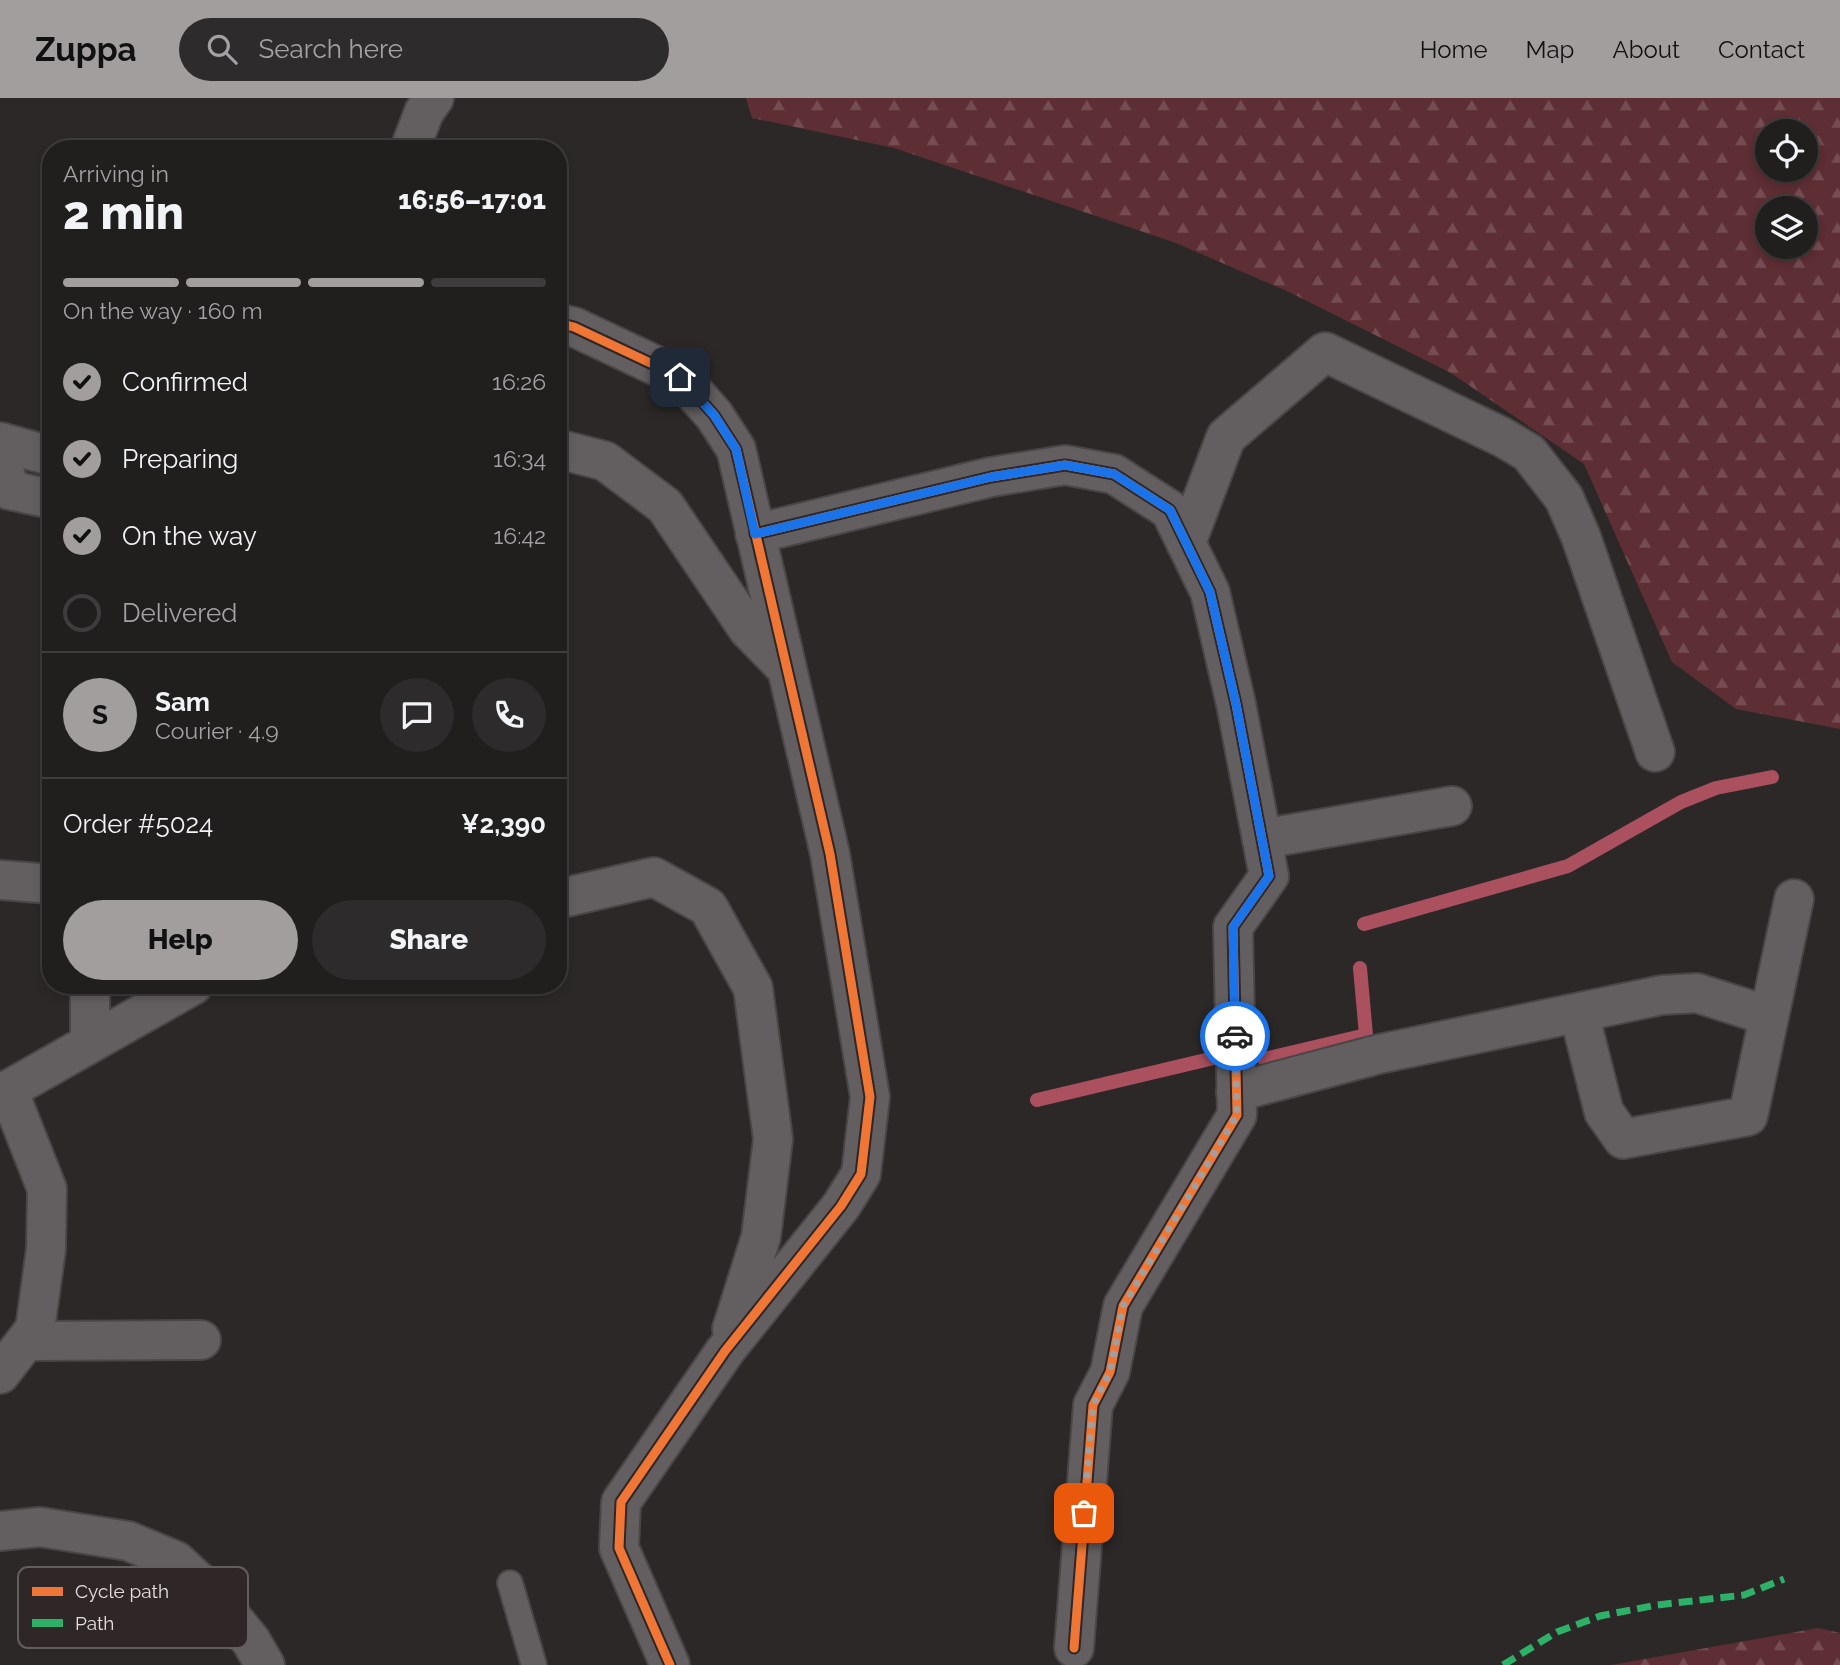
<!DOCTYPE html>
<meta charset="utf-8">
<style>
body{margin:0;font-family:Raleway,sans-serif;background:#2d2b2b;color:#f1f3f6;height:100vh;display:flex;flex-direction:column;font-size:26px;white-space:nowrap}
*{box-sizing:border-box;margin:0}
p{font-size:23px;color:#a2a2a4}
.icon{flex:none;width:38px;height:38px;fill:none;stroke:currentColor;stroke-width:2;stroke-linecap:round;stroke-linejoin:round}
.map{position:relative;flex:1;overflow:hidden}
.sheet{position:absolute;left:42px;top:42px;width:525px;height:854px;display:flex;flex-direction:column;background:#211e1e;border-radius:28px;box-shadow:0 4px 10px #0003,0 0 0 2px #3e3c3c}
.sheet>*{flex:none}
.controls{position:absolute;left:1755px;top:21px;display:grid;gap:14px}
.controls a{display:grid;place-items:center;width:63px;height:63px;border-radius:50%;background:#211e1e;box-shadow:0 4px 10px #0003,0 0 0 2px #3e3c3c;font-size:35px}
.pin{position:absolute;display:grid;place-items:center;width:60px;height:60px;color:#fff;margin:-30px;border-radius:14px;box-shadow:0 4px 10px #0006}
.courier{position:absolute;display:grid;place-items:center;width:70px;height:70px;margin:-35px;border:5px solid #1a73e8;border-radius:50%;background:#fff;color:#222;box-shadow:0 2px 9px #0007}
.overview em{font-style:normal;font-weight:800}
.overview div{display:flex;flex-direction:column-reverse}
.overview{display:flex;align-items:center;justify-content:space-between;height:119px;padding:0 21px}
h1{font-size:46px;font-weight:800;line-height:52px}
.bar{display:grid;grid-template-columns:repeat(4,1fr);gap:10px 7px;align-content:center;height:84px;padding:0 21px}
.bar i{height:9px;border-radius:5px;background:#3e3c3c}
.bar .on{background:#a39e9e}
.bar p{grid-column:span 4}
.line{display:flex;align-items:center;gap:18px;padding:0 21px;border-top:2px solid #3e3c3c}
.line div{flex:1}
.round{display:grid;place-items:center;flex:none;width:74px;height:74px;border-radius:37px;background:#2d2b2b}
ol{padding:0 21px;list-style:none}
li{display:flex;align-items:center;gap:21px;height:77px}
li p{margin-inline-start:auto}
li .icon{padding:7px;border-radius:50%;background:#a39e9e;color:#111;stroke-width:4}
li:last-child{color:#a2a2a4}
li i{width:38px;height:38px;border:4px solid #3e3c3c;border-radius:50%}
.button{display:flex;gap:14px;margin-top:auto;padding:14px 21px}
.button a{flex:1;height:80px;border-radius:42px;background:#a39e9e;color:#111;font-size:28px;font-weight:800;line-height:80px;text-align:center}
.button a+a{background:#2d2b2b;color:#f1f3f6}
header{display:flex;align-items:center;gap:42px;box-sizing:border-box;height:98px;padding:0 35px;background:#a39e9e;color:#111}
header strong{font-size:33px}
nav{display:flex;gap:38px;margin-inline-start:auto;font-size:24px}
.search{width:490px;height:63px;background:#2d2b2b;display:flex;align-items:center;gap:18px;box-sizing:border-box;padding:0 24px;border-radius:38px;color:#a2a2a4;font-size:26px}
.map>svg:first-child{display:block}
.forest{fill:url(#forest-firs);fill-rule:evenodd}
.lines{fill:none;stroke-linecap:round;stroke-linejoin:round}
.stream{stroke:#aa505e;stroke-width:14}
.service-casing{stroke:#4a4647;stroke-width:28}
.minor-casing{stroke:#4a4647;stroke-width:42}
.service{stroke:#635f60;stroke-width:24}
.minor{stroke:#635f60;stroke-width:38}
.quiet{stroke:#2db169;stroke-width:7;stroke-dasharray:14 7;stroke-linecap:butt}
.cycleway-casing{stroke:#2e2627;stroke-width:13}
.cycleway{stroke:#f07635;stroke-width:9}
.done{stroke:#a39e9e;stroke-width:7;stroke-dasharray:0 12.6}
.route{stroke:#1a73e8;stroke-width:9}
.key{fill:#2e2627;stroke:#645d5e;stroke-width:2}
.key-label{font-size:19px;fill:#e3dede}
</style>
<header>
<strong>Zuppa</strong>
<div class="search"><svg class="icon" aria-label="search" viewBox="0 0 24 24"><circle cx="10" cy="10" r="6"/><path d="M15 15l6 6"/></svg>Search here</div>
<nav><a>Home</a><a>Map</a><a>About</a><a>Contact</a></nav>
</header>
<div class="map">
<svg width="1840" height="1567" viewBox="0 0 1840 1567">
<defs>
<pattern id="forest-firs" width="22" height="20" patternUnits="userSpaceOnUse" patternTransform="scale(1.75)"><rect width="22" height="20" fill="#5d2e34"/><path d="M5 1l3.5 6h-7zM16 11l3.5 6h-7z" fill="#744c51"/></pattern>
</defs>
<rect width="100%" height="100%" fill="#2c2828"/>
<!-- forest -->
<g class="forest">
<path d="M 746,0 L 1840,0 L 1840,631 L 1736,611 L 1672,564 L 1584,366 L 1451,275 L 1289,194 L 1176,145 L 894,50 L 752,20 ZM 1768,33 L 1806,33 L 1806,72 L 1768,72 ZM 1768,110 L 1806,110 L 1806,149 L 1768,149 Z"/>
<path d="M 1818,1530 L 1840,1535 L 1840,1567 L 1611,1567 Z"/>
</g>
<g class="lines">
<!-- stream -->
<g class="stream">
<path d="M 1364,826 L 1568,768 L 1681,704 L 1716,690 L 1772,679"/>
<path d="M 1264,961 L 1366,937 L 1360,870"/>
<path d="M 1037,1002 L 1214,960"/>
</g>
<!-- service casing -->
<g class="service-casing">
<path id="service" d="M 510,1485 L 534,1567"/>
</g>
<!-- minor casing -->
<g class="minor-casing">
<g id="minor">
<path d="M 410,51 L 424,14 L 434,0"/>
<path d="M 558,225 L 574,229 L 680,279 L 714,317 L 736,351 L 830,756 L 870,999 L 861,1076 L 841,1108 L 725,1253 L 621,1404 L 619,1450 L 670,1567"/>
<path d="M 0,344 L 51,358"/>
<path d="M 558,351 L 605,363 L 665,408 L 748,531 L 786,570"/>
<path d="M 0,353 L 9,392 L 51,401"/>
<path d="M 755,436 L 991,379 L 1065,367 L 1114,376 L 1170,412 L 1210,494 L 1236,606 L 1269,778 L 1233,829 L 1237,1017 L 1123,1208 L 1110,1274 L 1093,1307 L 1074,1550"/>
<path d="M 1186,445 L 1226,339 L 1325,254 L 1502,339 L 1529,355 L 1564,400 L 1581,439 L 1655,654"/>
<path d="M 1262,741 L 1452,708"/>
<path d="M 0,782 L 51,786"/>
<path d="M 558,801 L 654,779 L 708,809 L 753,890 L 773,1041 L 761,1139 L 732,1231"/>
<path d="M 90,887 L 90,945"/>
<path d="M 1579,915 L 1604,1014 L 1623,1041 L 1748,1018 L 1794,801"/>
<path d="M 1236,994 L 1379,956 L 1662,897 L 1697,895 L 1769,918"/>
<path d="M 0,995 L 8,992 L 193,887"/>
<path d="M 26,1243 L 201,1242"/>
<path d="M 0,1276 L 35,1231 L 46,1151 L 47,1091 L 8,992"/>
<path d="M 0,1433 L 40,1429 L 128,1443 L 176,1463 L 216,1500 L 251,1543 L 265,1567"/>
</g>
</g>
<!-- service -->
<use href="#service" class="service"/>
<!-- minor -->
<use href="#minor" class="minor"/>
<!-- quiet -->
<path class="quiet" d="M 1503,1567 L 1557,1534 L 1600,1518 L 1657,1507 L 1744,1497 L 1784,1481"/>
<!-- cycleway casing -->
<g class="cycleway-casing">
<g id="cycleway">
<path d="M 558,225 L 574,229 L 680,279 L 714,317 L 736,351 L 830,756 L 870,999 L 861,1076 L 841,1108 L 725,1253 L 621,1404 L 619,1450 L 670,1567"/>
<path d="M 755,436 L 991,379 L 1065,367 L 1114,376 L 1170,412 L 1210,494 L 1236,606 L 1269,778 L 1233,829 L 1237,1017 L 1123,1208 L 1110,1274 L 1093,1307 L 1074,1550"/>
</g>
</g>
<!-- cycleway -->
<use href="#cycleway" class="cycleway"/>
</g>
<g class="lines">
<!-- done -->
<path class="done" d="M 1084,1415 L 1093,1307 L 1110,1274 L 1123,1208 L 1237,1017 L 1235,938"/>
<!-- route -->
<path class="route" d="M 680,279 L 714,317 L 736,351 L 755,436 L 991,379 L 1065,367 L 1114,376 L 1170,412 L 1210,494 L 1236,606 L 1269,778 L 1233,829 L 1235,938"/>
</g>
<!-- legend -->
<rect x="18" y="1469" width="230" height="81" rx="10" class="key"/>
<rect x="32" y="1489" width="31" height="9" fill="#f07635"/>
<rect x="32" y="1521" width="31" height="8" fill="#2db169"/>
<g class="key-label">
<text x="75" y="1500">Cycle path</text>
<text x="75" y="1532">Path</text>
</g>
</svg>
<div class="controls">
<a><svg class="icon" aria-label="locate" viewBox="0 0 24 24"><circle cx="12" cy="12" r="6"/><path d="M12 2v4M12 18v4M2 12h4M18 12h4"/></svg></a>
<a><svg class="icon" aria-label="layers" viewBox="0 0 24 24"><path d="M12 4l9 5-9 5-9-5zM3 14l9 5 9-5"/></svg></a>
</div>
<div class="pin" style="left:1084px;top:1415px;background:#ea580c"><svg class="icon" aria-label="bag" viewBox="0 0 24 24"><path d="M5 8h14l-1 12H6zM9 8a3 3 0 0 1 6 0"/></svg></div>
<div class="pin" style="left:680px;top:279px;background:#1f2937"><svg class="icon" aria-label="home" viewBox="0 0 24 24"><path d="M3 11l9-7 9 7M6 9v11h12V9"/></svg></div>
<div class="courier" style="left:1235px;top:938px"><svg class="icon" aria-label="car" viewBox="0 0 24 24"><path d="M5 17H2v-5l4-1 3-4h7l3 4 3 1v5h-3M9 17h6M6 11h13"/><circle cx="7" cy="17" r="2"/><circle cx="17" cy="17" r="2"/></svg></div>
<section class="sheet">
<div class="overview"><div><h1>2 min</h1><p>Arriving in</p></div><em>16:56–17:01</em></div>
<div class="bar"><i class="on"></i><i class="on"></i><i class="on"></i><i></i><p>On the way · 160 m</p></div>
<ol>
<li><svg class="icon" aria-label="check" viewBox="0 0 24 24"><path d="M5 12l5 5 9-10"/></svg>Confirmed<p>16:26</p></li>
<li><svg class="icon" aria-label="check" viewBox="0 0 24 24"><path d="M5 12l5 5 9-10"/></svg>Preparing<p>16:34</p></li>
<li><svg class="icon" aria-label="check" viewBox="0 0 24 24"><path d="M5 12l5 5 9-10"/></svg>On the way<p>16:42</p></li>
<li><i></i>Delivered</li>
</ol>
<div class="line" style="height:126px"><b class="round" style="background:#a39e9e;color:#111">S</b><div><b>Sam</b><p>Courier · 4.9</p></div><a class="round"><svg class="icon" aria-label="chat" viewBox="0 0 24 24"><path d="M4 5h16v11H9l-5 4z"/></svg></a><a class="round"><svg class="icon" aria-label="phone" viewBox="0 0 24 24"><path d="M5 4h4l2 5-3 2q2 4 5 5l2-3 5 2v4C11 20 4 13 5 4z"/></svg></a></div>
<div class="line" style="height:91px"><div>Order #5024</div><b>¥2,390</b></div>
<div class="button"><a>Help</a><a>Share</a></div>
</section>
</div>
